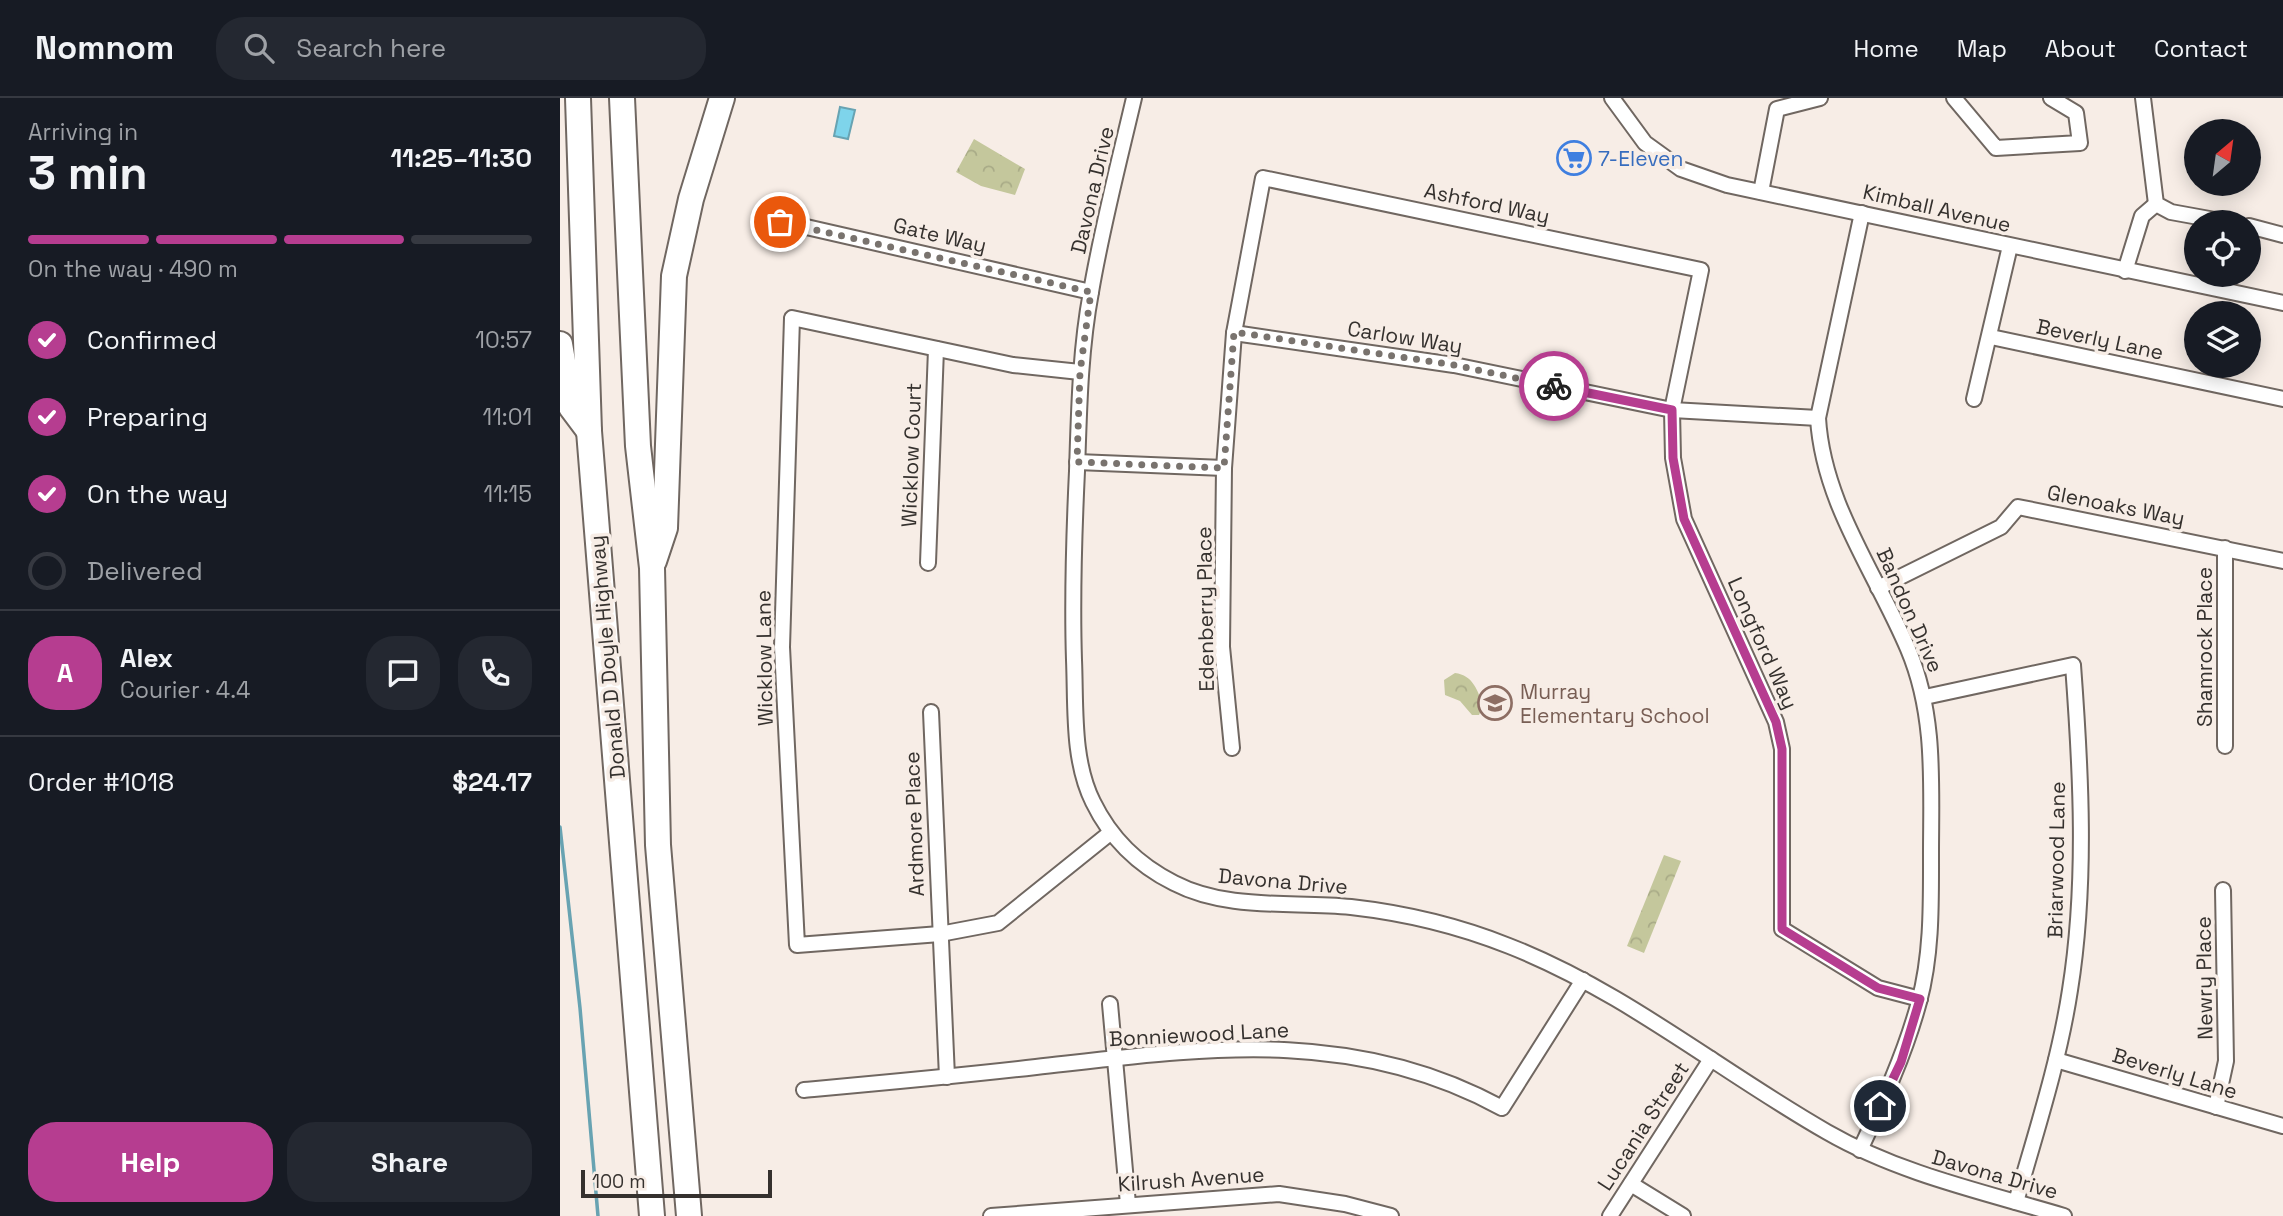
<!DOCTYPE html>
<meta charset="utf-8">
<style>
body{margin:0;font-family:"Space Grotesk",sans-serif;background:#242831;color:#f1f3f6;height:100vh;display:flex;flex-direction:column;font-size:26px;white-space:nowrap}
*{box-sizing:border-box;margin:0}
p{font-size:23px;color:#9ea1a6}
.icon{flex:none;width:38px;height:38px;fill:none;stroke:currentColor;stroke-width:2;stroke-linecap:round;stroke-linejoin:round}
.map{position:relative;flex:1;overflow:hidden}
.sheet{display:flex;flex-direction:column;background:#171b24;width:560px}
.sheet>*{flex:none}
.needle{width:46px;rotate:29deg}
.tools{position:absolute;left:1624px;top:21px;display:grid;gap:14px}
.tools a{display:grid;place-items:center;width:77px;height:77px;border-radius:50%;background:#171b24;box-shadow:0 4px 18px #0003;font-size:35px}
.scale{position:absolute;left:21px;bottom:18px;width:191px;box-sizing:border-box;padding-left:7px;border:4px solid #35312e;border-top:0;font-size:19px;line-height:24px;white-space:nowrap;color:#35312e;-webkit-text-stroke:5px #f7ede6;paint-order:stroke}
.pin{position:absolute;display:grid;place-items:center;width:60px;height:60px;color:#fff;margin:-30px;border:4px solid #fff;border-radius:50%;box-shadow:0 2px 7px #0007}
.courier{position:absolute;display:grid;place-items:center;width:70px;height:70px;margin:-35px;border:5px solid #b63d90;border-radius:50%;background:#fff;color:#222;box-shadow:0 2px 9px #0007}
.overview em{font-style:normal;font-weight:600}
.overview div{display:flex;flex-direction:column-reverse}
.overview{display:flex;align-items:center;justify-content:space-between;height:119px;padding:0 28px}
h1{font-size:46px;font-weight:600;line-height:52px}
.bar{display:grid;grid-template-columns:repeat(4,1fr);gap:10px 7px;align-content:center;height:84px;padding:0 28px}
.bar i{height:9px;border-radius:5px;background:#363941}
.bar .selected{background:#b63d90}
.bar p{grid-column:span 4}
.line{display:flex;align-items:center;gap:18px;padding:0 28px;border-top:2px solid #363941}
.line div{flex:1}
.round{display:grid;place-items:center;flex:none;width:74px;height:74px;border-radius:28px;background:#242831}
ol{padding:0 28px;list-style:none}
li{display:flex;align-items:center;gap:21px;height:77px}
li p{margin-inline-start:auto}
li .icon{padding:7px;border-radius:50%;background:#b63d90;color:#fff;stroke-width:4}
li:last-child{color:#9ea1a6}
li i{width:38px;height:38px;border:4px solid #363941;border-radius:50%}
.button{display:flex;gap:14px;margin-top:auto;padding:14px 28px}
.button a{flex:1;height:80px;border-radius:28px;background:#b63d90;color:#fff;font-size:28px;font-weight:600;line-height:80px;text-align:center}
.button a+a{background:#242831;color:#f1f3f6}
header{display:flex;align-items:center;gap:42px;box-sizing:border-box;height:98px;padding:0 35px;background:#171b24;border-bottom:2px solid #363941}
header strong{font-size:33px}
nav{display:flex;gap:38px;margin-inline-start:auto;font-size:24px}
.search{width:490px;height:63px;background:#242831;display:flex;align-items:center;gap:18px;box-sizing:border-box;padding:0 24px;border-radius:28px;color:#9ea1a6;font-size:26px}
main{display:flex;flex:1;min-height:0}
.map>svg:first-child{display:block}
.park{fill:url(#park-crowns)}
.water{fill:#7ed4eb;stroke:#68a3b2;stroke-width:2}
.lines{fill:none;stroke-linecap:round;stroke-linejoin:round}
.stream{stroke:#68a3b2;stroke-width:3.5}
.street-casing{stroke:#706761;stroke-width:18}
.highway-casing{stroke:#706761;stroke-width:28}
.street{stroke:#fff;stroke-width:14}
.highway{stroke:#fff;stroke-width:24}
.done{stroke:#79736e;stroke-width:7;stroke-dasharray:0 12.6}
.route{stroke:#b63d90;stroke-width:9}
.labels{text-anchor:middle;dominant-baseline:central;stroke-width:7;stroke-linejoin:round;paint-order:stroke}
.shop-label{font-size:21px;fill:#366cbe;stroke:#f7ede6;text-anchor:start}
.street-label{font-size:21px;fill:#35312e;stroke:#f7ede6}
.education-label{font-size:21px;fill:#785e54;stroke:#f7ede6;text-anchor:start}
</style>
<header>
<strong>Nomnom</strong>
<div class="search"><svg class="icon" aria-label="search" viewBox="0 0 24 24"><circle cx="10" cy="10" r="6"/><path d="M15 15l6 6"/></svg>Search here</div>
<nav><a>Home</a><a>Map</a><a>About</a><a>Contact</a></nav>
</header>
<main>
<section class="sheet">
<div class="overview"><div><h1>3 min</h1><p>Arriving in</p></div><em>11:25–11:30</em></div>
<div class="bar"><i class="selected"></i><i class="selected"></i><i class="selected"></i><i></i><p>On the way · 490 m</p></div>
<ol>
<li><svg class="icon" aria-label="check" viewBox="0 0 24 24"><path d="M5 12l5 5 9-10"/></svg>Confirmed<p>10:57</p></li>
<li><svg class="icon" aria-label="check" viewBox="0 0 24 24"><path d="M5 12l5 5 9-10"/></svg>Preparing<p>11:01</p></li>
<li><svg class="icon" aria-label="check" viewBox="0 0 24 24"><path d="M5 12l5 5 9-10"/></svg>On the way<p>11:15</p></li>
<li><i></i>Delivered</li>
</ol>
<div class="line" style="height:126px"><b class="round" style="background:#b63d90;color:#fff">A</b><div><b>Alex</b><p>Courier · 4.4</p></div><a class="round"><svg class="icon" aria-label="chat" viewBox="0 0 24 24"><path d="M4 5h16v11H9l-5 4z"/></svg></a><a class="round"><svg class="icon" aria-label="phone" viewBox="0 0 24 24"><path d="M5 4h4l2 5-3 2q2 4 5 5l2-3 5 2v4C11 20 4 13 5 4z"/></svg></a></div>
<div class="line" style="height:91px"><div>Order #1018</div><b>$24.17</b></div>
<div class="button"><a>Help</a><a>Share</a></div>
</section>
<div class="map">
<svg width="1723" height="1118" viewBox="0 0 1723 1118">
<defs>
<pattern id="park-crowns" width="20" height="18" patternUnits="userSpaceOnUse" patternTransform="scale(1.75)"><rect width="20" height="18" fill="#c4c79c"/><path d="M2 6a3 3 0 1 1 6 0M12 15a3 3 0 1 1 6 0" fill="none" stroke="#a9ab87"/></pattern>
</defs>
<rect width="100%" height="100%" fill="#f7ede6"/>
<!-- park -->
<g class="park">
<path d="M 414,41 L 465,71 L 455,97 L 421,88 L 396,74 Z"/>
<path d="M 895,575 C 913,577 918,593 923,608 L 919,617 L 912,617 L 900,603 L 885,597 L 884,582 Z"/>
<path d="M 1104,757 L 1121,763 L 1084,855 L 1067,848 Z"/>
</g>
<!-- water -->
<path class="water" d="M 280,9 L 295,12 L 288,41 L 274,38 Z"/>
<g class="lines">
<!-- stream -->
<path class="stream" d="M 0,729 L 20,910 L 38,1118"/>
<!-- street casing -->
<g class="street-casing">
<g id="street">
<path d="M 574,0 C 559,64 542,129 531,194 C 520,253 519,313 517,373 C 514,436 512,499 514,562 C 516,609 512,662 533,704 C 551,741 578,767 614,785 C 668,813 733,803 791,809 C 844,815 899,828 949,848 C 1064,893 1160,973 1267,1034 C 1340,1076 1424,1094 1504,1118"/>
<path d="M 1052,0 L 1085,45 L 1121,71 L 1167,87 L 1723,205"/>
<path d="M 1394,0 L 1436,50 L 1520,45 L 1516,15 L 1491,0"/>
<path d="M 1583,0 L 1596,106 L 1611,114 L 1666,124"/>
<path d="M 1201,94 L 1217,11 L 1260,0"/>
<path d="M 220,123 L 531,194"/>
<path d="M 1689,128 L 1723,137"/>
<path d="M 1565,173 L 1582,118 L 1596,106"/>
<path d="M 674,235 L 894,267 L 1112,312 L 1258,320"/>
<path d="M 1431,239 L 1723,301"/>
<path d="M 520,274 L 453,267 L 232,220 L 222,549 L 237,847 L 380,836 L 438,825 L 550,735"/>
<path d="M 1414,301 L 1450,148"/>
<path d="M 517,364 L 664,370"/>
<path d="M 1665,450 L 1665,648"/>
<path d="M 368,465 L 376,251"/>
<path d="M 1318,490 L 1441,429 L 1458,409 L 1723,463"/>
<path d="M 1365,599 L 1513,567 C 1521,674 1527,785 1510,892 C 1499,964 1476,1034 1456,1104"/>
<path d="M 371,614 L 387,979"/>
<path d="M 672,650 L 662,549 L 664,370 L 674,235 L 703,80 L 1141,172 L 1112,312 L 1113,360 L 1124,421 L 1216,624 L 1222,651 L 1222,831 L 1318,890 L 1360,901"/>
<path d="M 550,906 L 568,1106"/>
<path d="M 1496,962 L 1723,1028"/>
<path d="M 244,992 C 321,985 399,978 476,969 C 639,951 791,927 942,1010 L 1023,882"/>
<path d="M 1656,1009 L 1666,963 L 1663,792"/>
<path d="M 1300,1052 C 1323,1003 1345,956 1359,904 C 1372,856 1371,805 1371,756 C 1371,686 1376,617 1348,551 C 1316,475 1263,405 1258,320 L 1302,115"/>
<path d="M 1071,1086 L 1123,1118"/>
<path d="M 431,1118 L 719,1096 L 785,1106 L 831,1118"/>
<path d="M 1050,1118 L 1151,961"/>
</g>
</g>
<!-- highway casing -->
<g class="highway-casing">
<g id="highway">
<path d="M 18,0 L 29,333 L 92,1118"/>
<path d="M 62,0 L 78,348 L 92,470 L 98,747 L 129,1118"/>
<path d="M 0,246 L 11,309 L 29,333"/>
<path d="M 94,463 L 105,430 L 114,178 L 131,101 L 162,0"/>
</g>
</g>
<!-- street -->
<use href="#street" class="street"/>
<!-- highway -->
<use href="#highway" class="highway"/>
</g>
<g class="lines">
<!-- done -->
<path class="done" d="M 220,124 L 531,194 L 520,274 L 517,364 L 664,370 L 674,234 L 894,267 L 994,288"/>
<!-- route -->
<path class="route" d="M 994,288 L 1112,312 L 1113,360 L 1124,421 L 1216,624 L 1222,651 L 1222,831 L 1318,890 L 1360,901 L 1341,964 L 1320,1008"/>
</g>
<!-- icons -->
<defs>
<g id="supermarket-ring" transform="scale(1.75)"><circle r="9.5" fill="#f7ede6" stroke="#3f7fe0" stroke-width="1.5"/><path d="M-6-5.5h2.5l.6 2H6L4.5 2H-2.5L-4.4-4H-6ZM-1.5 3.2a1.3 1.3 0 1 0 .1 0ZM3 3.2a1.3 1.3 0 1 0 .1 0Z" fill="#3f7fe0"/></g>
<g id="school-ring" transform="scale(1.75)"><circle r="9.5" fill="#f7ede6" stroke="#8d6e63" stroke-width="1.5"/><path d="M0-5L7-2L0 1L-7-2ZM-4 1L0 2.5L4 1V4Q0 6-4 4Z" fill="#8d6e63"/></g>
</defs>
<g fill-rule="evenodd">
<use href="#supermarket-ring" x="1014" y="60"/>
<use href="#school-ring" x="935" y="605"/>
</g>
<g class="labels">
<!-- shop labels -->
<g class="shop-label">
<text x="1038" y="60">7-Eleven</text>
</g>
<!-- street labels -->
<g class="street-label">
<text transform="translate(532 92) rotate(-77)">Davona Drive</text>
<text transform="translate(927 105) rotate(12)">Ashford Way</text>
<text transform="translate(1377 110) rotate(13)">Kimball Avenue</text>
<text transform="translate(380 137) rotate(13)">Gate Way</text>
<text transform="translate(845 239) rotate(9)">Carlow Way</text>
<text transform="translate(1540 241) rotate(12)">Beverly Lane</text>
<text transform="translate(351 357) rotate(-88)">Wicklow Court</text>
<text transform="translate(1556 407) rotate(11)">Glenoaks Way</text>
<text transform="translate(645 511) rotate(-91)">Edenberry Place</text>
<text transform="translate(1350 512) rotate(66)">Bandon Drive</text>
<text transform="translate(1203 545) rotate(66)">Longford Way</text>
<text transform="translate(1644 549) rotate(-90)">Shamrock Place</text>
<text transform="translate(47 559) rotate(-95)">Donald D Doyle Highway</text>
<text transform="translate(204 560) rotate(-91)">Wicklow Lane</text>
<text transform="translate(354 726) rotate(-92)">Ardmore Place</text>
<text transform="translate(1496 762) rotate(-89)">Briarwood Lane</text>
<text transform="translate(723 783) rotate(5)">Davona Drive</text>
<text transform="translate(1644 880) rotate(-91)">Newry Place</text>
<text transform="translate(639 936) rotate(-3)">Bonniewood Lane</text>
<text transform="translate(1615 975) rotate(17)">Beverly Lane</text>
<text transform="translate(1083 1028) rotate(-57)">Lucania Street</text>
<text transform="translate(1435 1076) rotate(16)">Davona Drive</text>
<text transform="translate(631 1081) rotate(-4)">Kilrush Avenue</text>
</g>
<!-- education labels -->
<g class="education-label">
<text x="960" y="593">Murray<tspan x="960" dy="24">Elementary School</tspan></text>
</g>
</g>
</svg>
<div class="tools">
<a><svg class="needle" viewBox="-14 -14 28 28"><path d="M0-13l5 13h-10z" fill="#e53935"/><path d="M0 13l5-13h-10z" fill="#9ea1a6"/></svg></a>
<a><svg class="icon" aria-label="locate" viewBox="0 0 24 24"><circle cx="12" cy="12" r="6"/><path d="M12 2v4M12 18v4M2 12h4M18 12h4"/></svg></a>
<a><svg class="icon" aria-label="layers" viewBox="0 0 24 24"><path d="M12 4l9 5-9 5-9-5zM3 14l9 5 9-5"/></svg></a>
</div>
<div class="scale">100 m</div>
<div class="pin" style="left:220px;top:124px;background:#ea580c"><svg class="icon" aria-label="bag" viewBox="0 0 24 24"><path d="M5 8h14l-1 12H6zM9 8a3 3 0 0 1 6 0"/></svg></div>
<div class="pin" style="left:1320px;top:1008px;background:#1f2937"><svg class="icon" aria-label="home" viewBox="0 0 24 24"><path d="M3 11l9-7 9 7M6 9v11h12V9"/></svg></div>
<div class="courier" style="left:994px;top:288px"><svg class="icon" aria-label="bike" viewBox="0 0 24 24"><circle cx="6" cy="16" r="4"/><circle cx="18" cy="16" r="4"/><path d="M6 16l4-8h5l3 8M10 8l3 8H6M13 5h3"/></svg></div>
</div>
</main>
